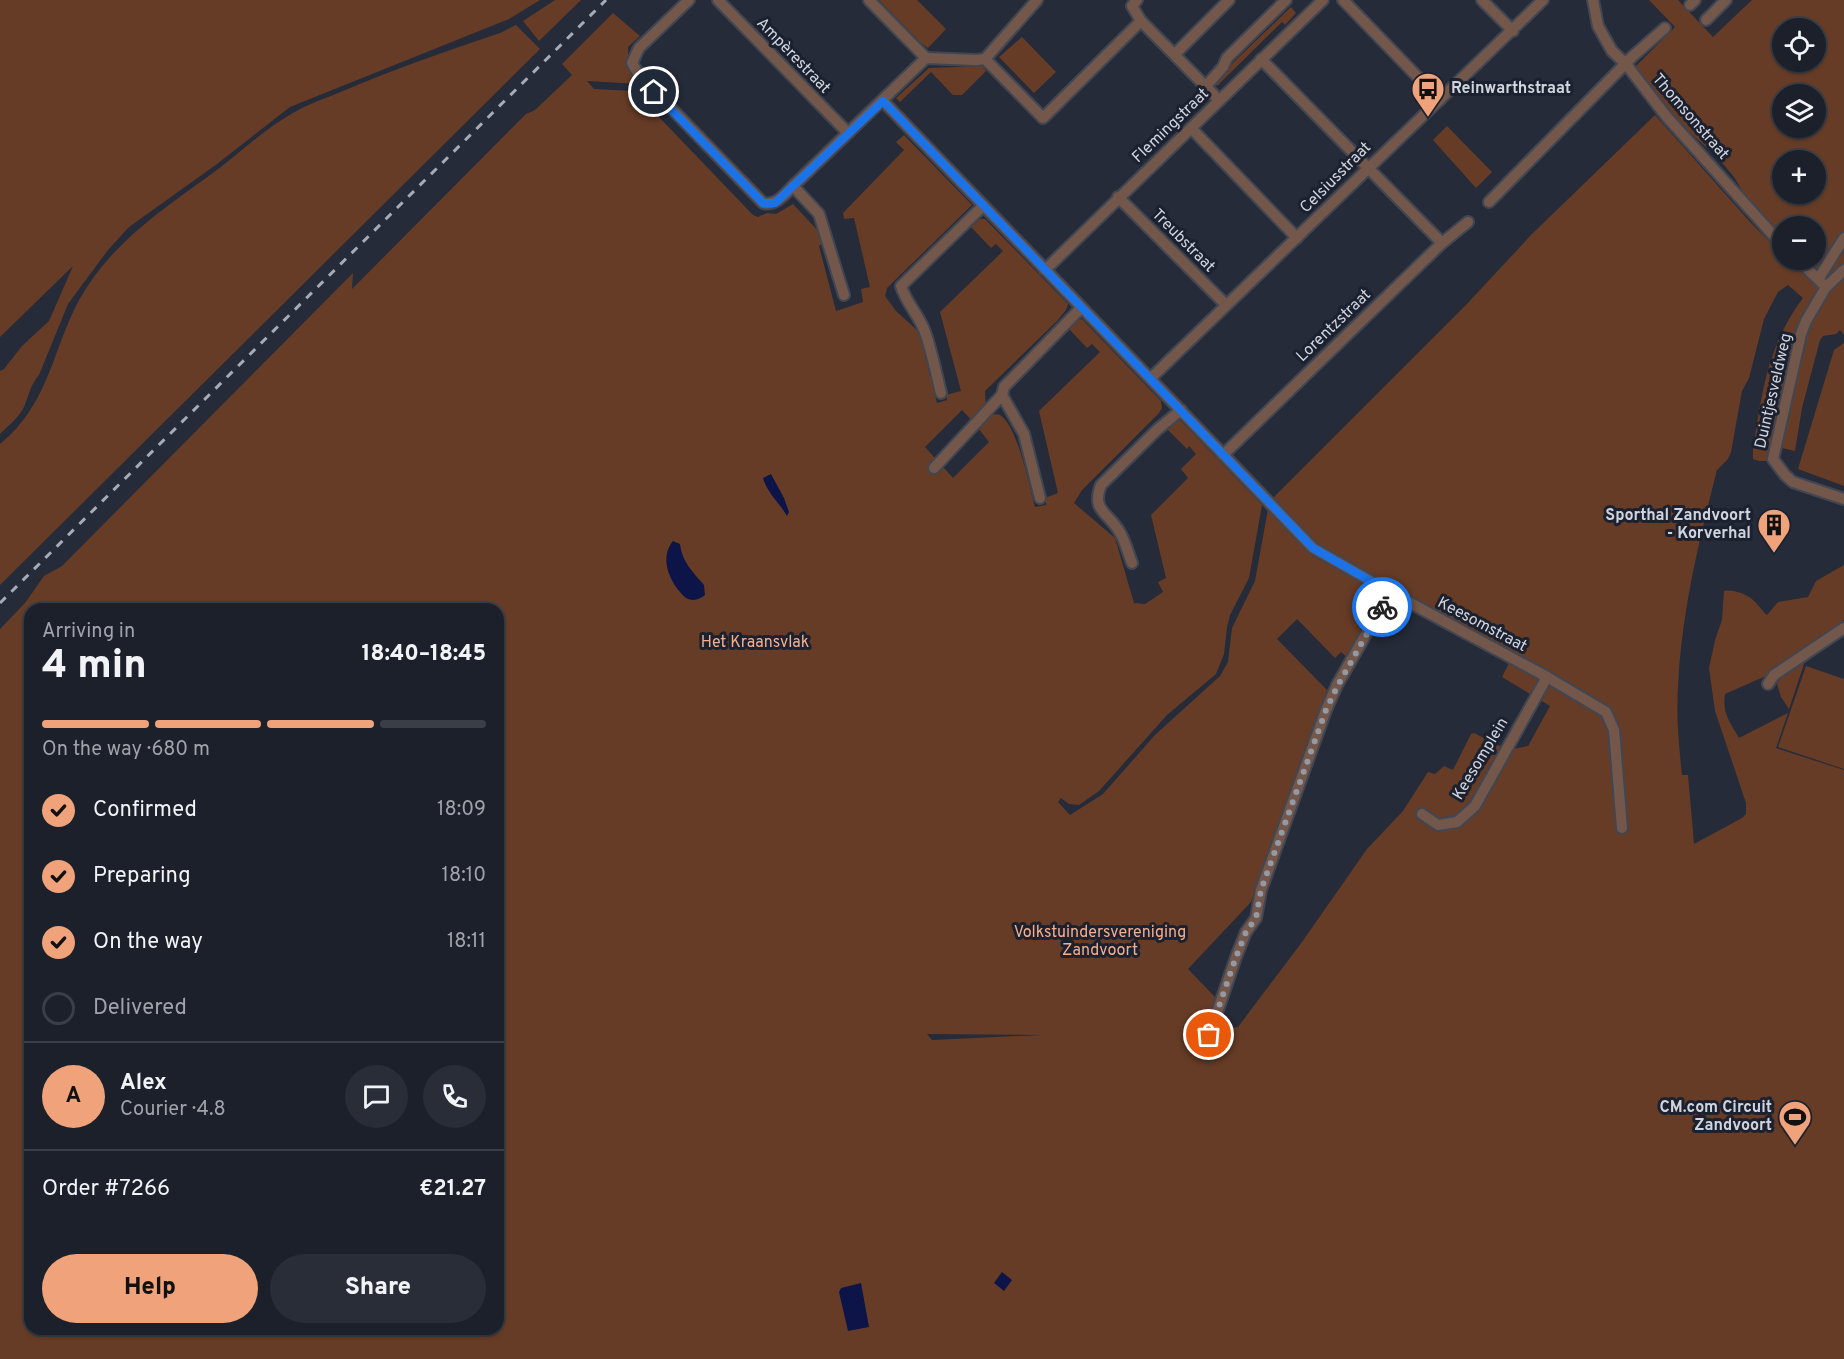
<!DOCTYPE html>
<meta charset="utf-8">
<style>
body{margin:0;font-family:Overpass,sans-serif;background:#292d37;color:#f1f3f6;height:100vh;display:flex;flex-direction:column;font-size:22px;white-space:nowrap}
*{box-sizing:border-box;margin:0}
p{font-size:20px;color:#a0a3a9}
.icon{flex:none;width:33px;height:33px;fill:none;stroke:currentColor;stroke-width:2;stroke-linecap:round;stroke-linejoin:round}
.map{position:relative;flex:1;overflow:hidden}
.sheet{position:absolute;left:24px;top:603px;width:480px;height:732px;display:flex;flex-direction:column;background:#1c202b;border-radius:18px;box-shadow:0 2px 4px #0004,0 0 0 2px #3a3e47}
.sheet>*{flex:none}
.tools{position:absolute;left:1772px;top:18px;display:grid;gap:12px}
.tools a{display:grid;place-items:center;width:54px;height:54px;border-radius:50%;background:#1c202b;box-shadow:0 2px 4px #0004,0 0 0 2px #3a3e47;font-size:30px}
.pin{position:absolute;display:grid;place-items:center;width:51px;height:51px;color:#fff;margin:-26px;border:3px solid #fff;border-radius:50%;box-shadow:0 2px 6px #0007}
.courier{position:absolute;display:grid;place-items:center;width:60px;height:60px;margin:-30px;border:4px solid #1a73e8;border-radius:50%;background:#fff;color:#222;box-shadow:0 2px 8px #0007}
.head em{font-style:normal;font-weight:800}
.head div{display:flex;flex-direction:column-reverse}
.head{display:flex;align-items:center;justify-content:space-between;height:102px;padding:0 18px}
h1{font-size:39px;font-weight:800;line-height:45px}
.bar{display:grid;grid-template-columns:repeat(4,1fr);gap:9px 6px;align-content:center;height:72px;padding:0 18px}
.bar i{height:8px;border-radius:4px;background:#3a3e47}
.bar .selected{background:#f0a27a}
.bar p{grid-column:span 4}
.line{display:flex;align-items:center;gap:15px;padding:0 18px;border-top:2px solid #3a3e47}
.line div{flex:1}
.round{display:grid;place-items:center;flex:none;width:63px;height:63px;border-radius:32px;background:#292d37}
ol{padding:0 18px;list-style:none}
li{display:flex;align-items:center;gap:18px;height:66px}
li p{margin-inline-start:auto}
li .icon{padding:6px;border-radius:50%;background:#f0a27a;color:#111;stroke-width:4}
li:last-child{color:#a0a3a9}
li i{width:33px;height:33px;border:3px solid #3a3e47;border-radius:50%}
.cta{display:flex;gap:12px;margin-top:auto;padding:12px 18px}
.cta a{flex:1;height:69px;border-radius:36px;background:#f0a27a;color:#111;font-size:24px;font-weight:800;line-height:69px;text-align:center}
.cta a+a{background:#292d37;color:#f1f3f6}
.map>svg:first-child{display:block}
.green{fill:#663c26;fill-rule:evenodd}
.water{fill:#0d1548}
.lines{fill:none;stroke-linecap:round;stroke-linejoin:round}
.street-casing{stroke:#414653;stroke-width:14}
.street{stroke:#73574a;stroke-width:10}
.rail{stroke:#a7abb6;stroke-width:3;stroke-dasharray:8 8;stroke-linecap:butt}
.done{stroke:#9499a4;stroke-width:6;stroke-dasharray:0 10.8}
.route{stroke:#1a73e8;stroke-width:8}
.labels{text-anchor:middle;dominant-baseline:central;stroke-width:6;stroke-linejoin:round;paint-order:stroke}
.street-label{font-size:16px;fill:#d0d4de;stroke:#1c212f}
.poi-label{font-size:16px;font-weight:bold;fill:#d0d4de;stroke:#1c212f;text-anchor:end}
.park-label{font-size:16px;fill:#f7ae8a;stroke:#1c212f}
</style>
<div class="map">
<svg width="1844" height="1359" viewBox="0 0 1844 1359">
<rect width="100%" height="100%" fill="#262b39"/>
<!-- green -->
<g class="green">
<path d="M 0,0 L 540,0 L 509,19 L 290,107 L 217,164 L 129,227 L 108,250 L 68,304 L 39,375 C 29,387 29,396 23,409 C 18,418 7,427 0,434 L 0,371 L 4,369 L 22,346 L 49,321 L 73,266 L 0,337 Z"/>
<path d="M 555,0 L 581,0 L 539,41 L 523,21 Z"/>
<path d="M 879,0 L 917,0 L 946,29 L 928,48 L 921,43 Z"/>
<path d="M 1649,0 L 1678,0 L 1713,37 L 1752,0 L 1844,0 L 1844,266 C 1825,283 1821,274 1804,260 L 1815,260 L 1815,226 L 1782,226 L 1782,240 L 1747,199 L 1734,177 L 1718,158 L 1662,107 L 1631,71 L 1675,27 ZM 1782,28 L 1815,28 L 1815,62 L 1782,62 ZM 1782,94 L 1815,94 L 1815,128 L 1782,128 ZM 1782,160 L 1815,160 L 1815,194 L 1782,194 Z"/>
<path d="M 1291,7 L 1296,13 L 1285,25 L 1282,22 L 1217,86 L 1213,82 Z"/>
<path d="M 613,13 L 640,36 L 628,47 C 629,68 624,67 640,84 L 587,81 L 594,89 L 634,91 L 753,215 L 758,217 L 767,213 L 776,214 L 793,204 L 820,233 L 825,241 L 819,246 L 836,311 L 863,302 L 861,289 L 870,287 L 854,218 L 844,219 L 843,213 L 904,150 L 896,142 L 904,135 L 972,205 L 887,288 L 885,296 L 896,311 L 919,332 L 937,403 L 947,400 L 946,395 L 961,391 L 940,312 L 1003,251 L 996,244 L 991,248 L 971,227 L 980,219 L 985,219 L 1068,304 L 1066,310 L 1057,321 L 985,391 L 986,409 L 974,423 L 962,410 L 925,447 L 953,478 L 989,442 L 978,428 C 983,424 990,414 996,414 C 1016,415 1030,490 1035,507 L 1046,505 L 1045,498 L 1058,493 L 1039,411 L 1100,352 L 1092,344 L 1087,348 L 1068,328 L 1076,320 L 1082,319 L 1161,401 L 1162,408 L 1159,413 L 1082,490 L 1074,503 L 1115,538 L 1134,603 L 1145,604 L 1163,592 L 1158,582 L 1166,578 L 1151,515 L 1188,478 L 1181,469 L 1196,454 L 1189,446 L 1187,449 L 1166,428 L 1177,417 L 1262,505 L 1249,578 L 1230,615 L 1227,627 L 1224,654 L 1216,674 L 1167,715 L 1099,791 L 1079,805 L 1069,804 L 1061,798 L 1058,802 L 1070,815 L 1103,794 L 1155,735 L 1220,676 L 1228,662 L 1232,628 L 1255,581 L 1268,509 L 1313,556 L 1380,593 L 1348,658 L 1341,652 L 1335,658 L 1297,619 L 1277,639 L 1327,690 L 1251,902 L 1188,969 L 1215,997 L 1208,1029 L 1238,1027 L 1302,942 L 1367,849 L 1403,811 L 1428,772 L 1435,774 L 1444,766 L 1453,770 L 1471,734 L 1474,733 L 1508,750 L 1528,746 L 1550,706 L 1502,677 L 1509,663 L 1596,711 L 1604,718 L 1610,729 L 1616,825 L 1618,827 L 1626,815 L 1620,729 C 1616,716 1609,708 1598,700 L 1317,545 L 1272,499 L 1466,305 L 1532,234 L 1655,115 L 1752,224 L 1782,254 L 1782,260 L 1790,260 L 1819,287 L 1819,292 L 1805,312 L 1799,327 L 1770,461 L 1759,461 L 1753,459 L 1753,450 C 1761,395 1768,344 1803,298 L 1788,285 L 1778,292 L 1764,319 L 1749,378 L 1742,391 L 1731,452 L 1728,459 L 1717,470 C 1699,540 1681,615 1678,687 C 1676,716 1679,746 1682,775 L 1688,775 L 1694,844 L 1742,818 L 1746,814 L 1746,803 L 1715,711 L 1709,668 L 1715,640 L 1722,620 L 1724,591 C 1732,589 1747,594 1753,600 C 1759,605 1761,610 1767,615 L 1778,602 L 1808,597 L 1816,581 L 1844,565 L 1844,620 L 1768,675 L 1725,694 C 1722,714 1730,722 1739,738 L 1788,713 L 1776,748 L 1844,770 L 1844,1359 L 0,1359 L 0,629 L 25,603 L 44,576 L 62,566 L 353,273 L 352,289 L 526,114 L 535,110 L 572,75 L 562,64 ZM 30,609 L 498,609 L 498,1329 L 30,1329 ZM 927,1034 L 1042,1035 L 932,1040 Z"/>
<path d="M 516,25 L 540,49 L 0,585 L 0,444 C 55,399 52,338 89,284 C 118,240 164,208 206,178 C 236,157 261,131 293,113 C 308,104 326,98 343,91 C 394,69 447,51 500,33 Z"/>
<path d="M 1022,37 L 1056,72 L 1034,93 L 999,57 Z"/>
<path d="M 982,66 L 986,71 L 962,95 L 953,95 L 931,72 L 900,102 L 896,98 L 929,68 Z"/>
<path d="M 1447,126 L 1492,172 L 1476,188 L 1433,140 Z"/>
<path d="M 1844,275 L 1844,335 L 1840,330 L 1836,334 L 1823,336 L 1820,340 L 1802,408 L 1795,451 L 1782,448 L 1801,348 L 1809,321 L 1829,291 Z"/>
<path d="M 1844,343 L 1844,486 L 1798,469 L 1834,350 Z"/>
<path d="M 1805,661 L 1789,709 L 1781,697 L 1777,684 L 1779,680 Z"/>
<path d="M 1806,666 L 1844,679 L 1844,769 L 1778,747 Z"/>
</g>
<!-- water -->
<g class="water">
<path d="M 771,474 L 784,498 L 789,512 L 787,516 C 779,502 767,493 763,478 Z"/>
<path d="M 673,541 L 680,544 C 682,562 693,572 704,585 L 705,595 C 700,599 693,602 686,598 C 671,585 658,559 673,541 Z"/>
<path d="M 1002,1272 L 1012,1280 L 1004,1291 L 994,1283 Z"/>
<path d="M 861,1283 L 869,1327 L 848,1331 L 839,1292 L 841,1288 Z"/>
</g>
<g class="lines">
<!-- street casing -->
<g class="street-casing">
<g id="street">
<path d="M 689,0 L 639,48 L 632,63 L 639,75 L 763,203 C 776,206 784,195 793,186 L 926,58 L 976,60 L 985,59 L 1037,0"/>
<path d="M 718,0 L 848,133"/>
<path d="M 869,0 L 926,58"/>
<path d="M 1343,0 L 1440,100"/>
<path d="M 1482,0 L 1513,31"/>
<path d="M 1593,0 L 1598,26 L 1612,51 L 1626,64 L 1666,116 L 1782,245"/>
<path d="M 1690,5 L 1695,0"/>
<path d="M 1706,20 L 1726,0"/>
<path d="M 1141,21 L 1219,100"/>
<path d="M 1175,54 L 1229,0"/>
<path d="M 985,59 L 1043,118 L 1141,21 L 1132,6 L 1137,0"/>
<path d="M 1261,59 L 1442,243"/>
<path d="M 1206,86 L 1223,67 L 1227,58 L 1286,0"/>
<path d="M 883,101 L 1313,548 L 1390,592 L 1547,677 L 1606,712 L 1614,730 L 1622,828"/>
<path d="M 1191,128 L 1297,238"/>
<path d="M 793,186 L 819,214 L 844,295"/>
<path d="M 1118,197 L 1226,305"/>
<path d="M 1489,202 L 1633,56 L 1665,28"/>
<path d="M 1798,260 L 1826,287 L 1806,321 L 1801,334 L 1773,459 L 1785,475 L 1793,482 L 1844,499"/>
<path d="M 1045,270 L 1323,0"/>
<path d="M 1819,278 L 1844,238"/>
<path d="M 1826,287 L 1844,270"/>
<path d="M 1151,378 L 1543,0"/>
<path d="M 941,393 C 936,373 932,352 925,332 C 919,315 906,303 901,286 L 983,206"/>
<path d="M 1002,395 L 1024,434 L 1040,498"/>
<path d="M 1223,455 L 1442,243 L 1468,222"/>
<path d="M 934,468 L 1002,395 L 1004,387 L 1081,308"/>
<path d="M 1132,563 C 1128,553 1125,540 1119,531 C 1108,512 1091,511 1101,485 L 1158,429 L 1181,410"/>
<path d="M 1768,684 L 1774,675 L 1844,628"/>
<path d="M 1422,814 L 1438,825 L 1457,822 L 1475,806 L 1547,677"/>
<path d="M 1208,1039 L 1236,957 L 1246,932 L 1256,918 L 1261,890 L 1326,710 L 1337,685 L 1390,592"/>
</g>
</g>
<!-- street -->
<use href="#street" class="street"/>
<!-- rail -->
<path class="rail" d="M 0,603 L 606,0"/>
</g>
<g class="lines">
<!-- done -->
<path class="done" d="M 1209,1035 L 1236,957 L 1246,932 L 1256,918 L 1261,890 L 1326,710 L 1338,685 L 1382,607"/>
<!-- route -->
<path class="route" d="M 654,92 L 763,203 L 775,203 L 883,101 L 1313,548 L 1390,592 L 1382,607"/>
</g>
<!-- icons -->
<defs>
<g id="bus-pin" transform="scale(1.725)"><path d="M0 17L-7.5 6A9.5 9.5 0 1 1 7.5 6Z" fill="#f0a27a" stroke="#1c212f"/><path d="M-5-6H5V4H4V6H2V4H-2V6H-4V4H-5ZM-3.5-4V0h7V-4ZM-3.5 1.2v1.5H-2V1.2ZM2 1.2v1.5H3.5V1.2Z" fill="#111"/></g>
<g id="building-pin" transform="scale(1.725)"><path d="M0 17L-7.5 6A9.5 9.5 0 1 1 7.5 6Z" fill="#f0a27a" stroke="#1c212f"/><path d="M-4-6H4V6H1V3H-1V6H-4ZM-2.5-4.3h1.7v1.8h-1.7ZM.8-4.3h1.7v1.8H.8ZM-2.5-1h1.7V.8h-1.7ZM.8-1h1.7V.8H.8Z" fill="#111"/></g>
<g id="stadium-pin" transform="scale(1.725)"><path d="M0 17L-7.5 6A9.5 9.5 0 1 1 7.5 6Z" fill="#f0a27a" stroke="#1c212f"/><path d="M0-5a6.5 5 0 1 0 0 10a6.5 5 0 1 0 0-10ZM-3.5-1.8h7v3.6h-7Z" fill="#111"/></g>
</defs>
<g fill-rule="evenodd">
<use href="#bus-pin" x="1428" y="89"/>
<use href="#building-pin" x="1774" y="525"/>
<use href="#stadium-pin" x="1795" y="1117"/>
</g>
<g class="labels">
<!-- street labels -->
<g class="street-label">
<text transform="translate(793 56) rotate(46)">Ampèrestraat</text>
<text transform="translate(1690 117) rotate(49)">Thomsonstraat</text>
<text transform="translate(1171 126) rotate(-44)">Flemingstraat</text>
<text transform="translate(1336 178) rotate(-45)">Celsiusstraat</text>
<text transform="translate(1183 241) rotate(45)">Treubstraat</text>
<text transform="translate(1334 326) rotate(-44)">Lorentzstraat</text>
<text transform="translate(1774 391) rotate(-77)">Duintjesveldweg</text>
<text transform="translate(1482 625) rotate(28)">Keesomstraat</text>
<text transform="translate(1481 759) rotate(-59)">Keesomplein</text>
</g>
<!-- poi labels -->
<g class="poi-label">
<text x="1451" y="89" text-anchor="start">Reinwarthstraat</text>
<text x="1751" y="516">Sporthal Zandvoort<tspan x="1751" dy="18">- Korverhal</tspan></text>
<text x="1772" y="1108">CM.com Circuit<tspan x="1772" dy="18">Zandvoort</tspan></text>
</g>
<!-- park labels -->
<g class="park-label">
<text x="755" y="643">Het Kraansvlak</text>
<text x="1100" y="933">Volkstuindersvereniging<tspan x="1100" dy="18">Zandvoort</tspan></text>
</g>
</g>
</svg>
<div class="tools">
<a><svg class="icon" aria-label="locate" viewBox="0 0 24 24"><circle cx="12" cy="12" r="6"/><path d="M12 2v4M12 18v4M2 12h4M18 12h4"/></svg></a>
<a><svg class="icon" aria-label="layers" viewBox="0 0 24 24"><path d="M12 4l9 5-9 5-9-5zM3 14l9 5 9-5"/></svg></a>
<a>+</a>
<a>−</a>
</div>
<div class="pin" style="left:1209px;top:1035px;background:#ea580c"><svg class="icon" aria-label="bag" viewBox="0 0 24 24"><path d="M5 8h14l-1 12H6zM9 8a3 3 0 0 1 6 0"/></svg></div>
<div class="pin" style="left:654px;top:92px;background:#1f2937"><svg class="icon" aria-label="home" viewBox="0 0 24 24"><path d="M3 11l9-7 9 7M6 9v11h12V9"/></svg></div>
<div class="courier" style="left:1382px;top:607px"><svg class="icon" aria-label="bike" viewBox="0 0 24 24"><circle cx="6" cy="16" r="4"/><circle cx="18" cy="16" r="4"/><path d="M6 16l4-8h5l3 8M10 8l3 8H6M13 5h3"/></svg></div>
<section class="sheet">
<div class="head"><div><h1>4 min</h1><p>Arriving in</p></div><em>18:40–18:45</em></div>
<div class="bar"><i class="selected"></i><i class="selected"></i><i class="selected"></i><i></i><p>On the way · 680 m</p></div>
<ol>
<li><svg class="icon" aria-label="check" viewBox="0 0 24 24"><path d="M5 12l5 5 9-10"/></svg>Confirmed<p>18:09</p></li>
<li><svg class="icon" aria-label="check" viewBox="0 0 24 24"><path d="M5 12l5 5 9-10"/></svg>Preparing<p>18:10</p></li>
<li><svg class="icon" aria-label="check" viewBox="0 0 24 24"><path d="M5 12l5 5 9-10"/></svg>On the way<p>18:11</p></li>
<li><i></i>Delivered</li>
</ol>
<div class="line" style="height:108px"><b class="round" style="background:#f0a27a;color:#111">A</b><div><b>Alex</b><p>Courier · 4.8</p></div><a class="round"><svg class="icon" aria-label="chat" viewBox="0 0 24 24"><path d="M4 5h16v11H9l-5 4z"/></svg></a><a class="round"><svg class="icon" aria-label="phone" viewBox="0 0 24 24"><path d="M5 4h4l2 5-3 2q2 4 5 5l2-3 5 2v4C11 20 4 13 5 4z"/></svg></a></div>
<div class="line" style="height:78px"><div>Order #7266</div><b>€21.27</b></div>
<div class="cta"><a>Help</a><a>Share</a></div>
</section>
</div>
